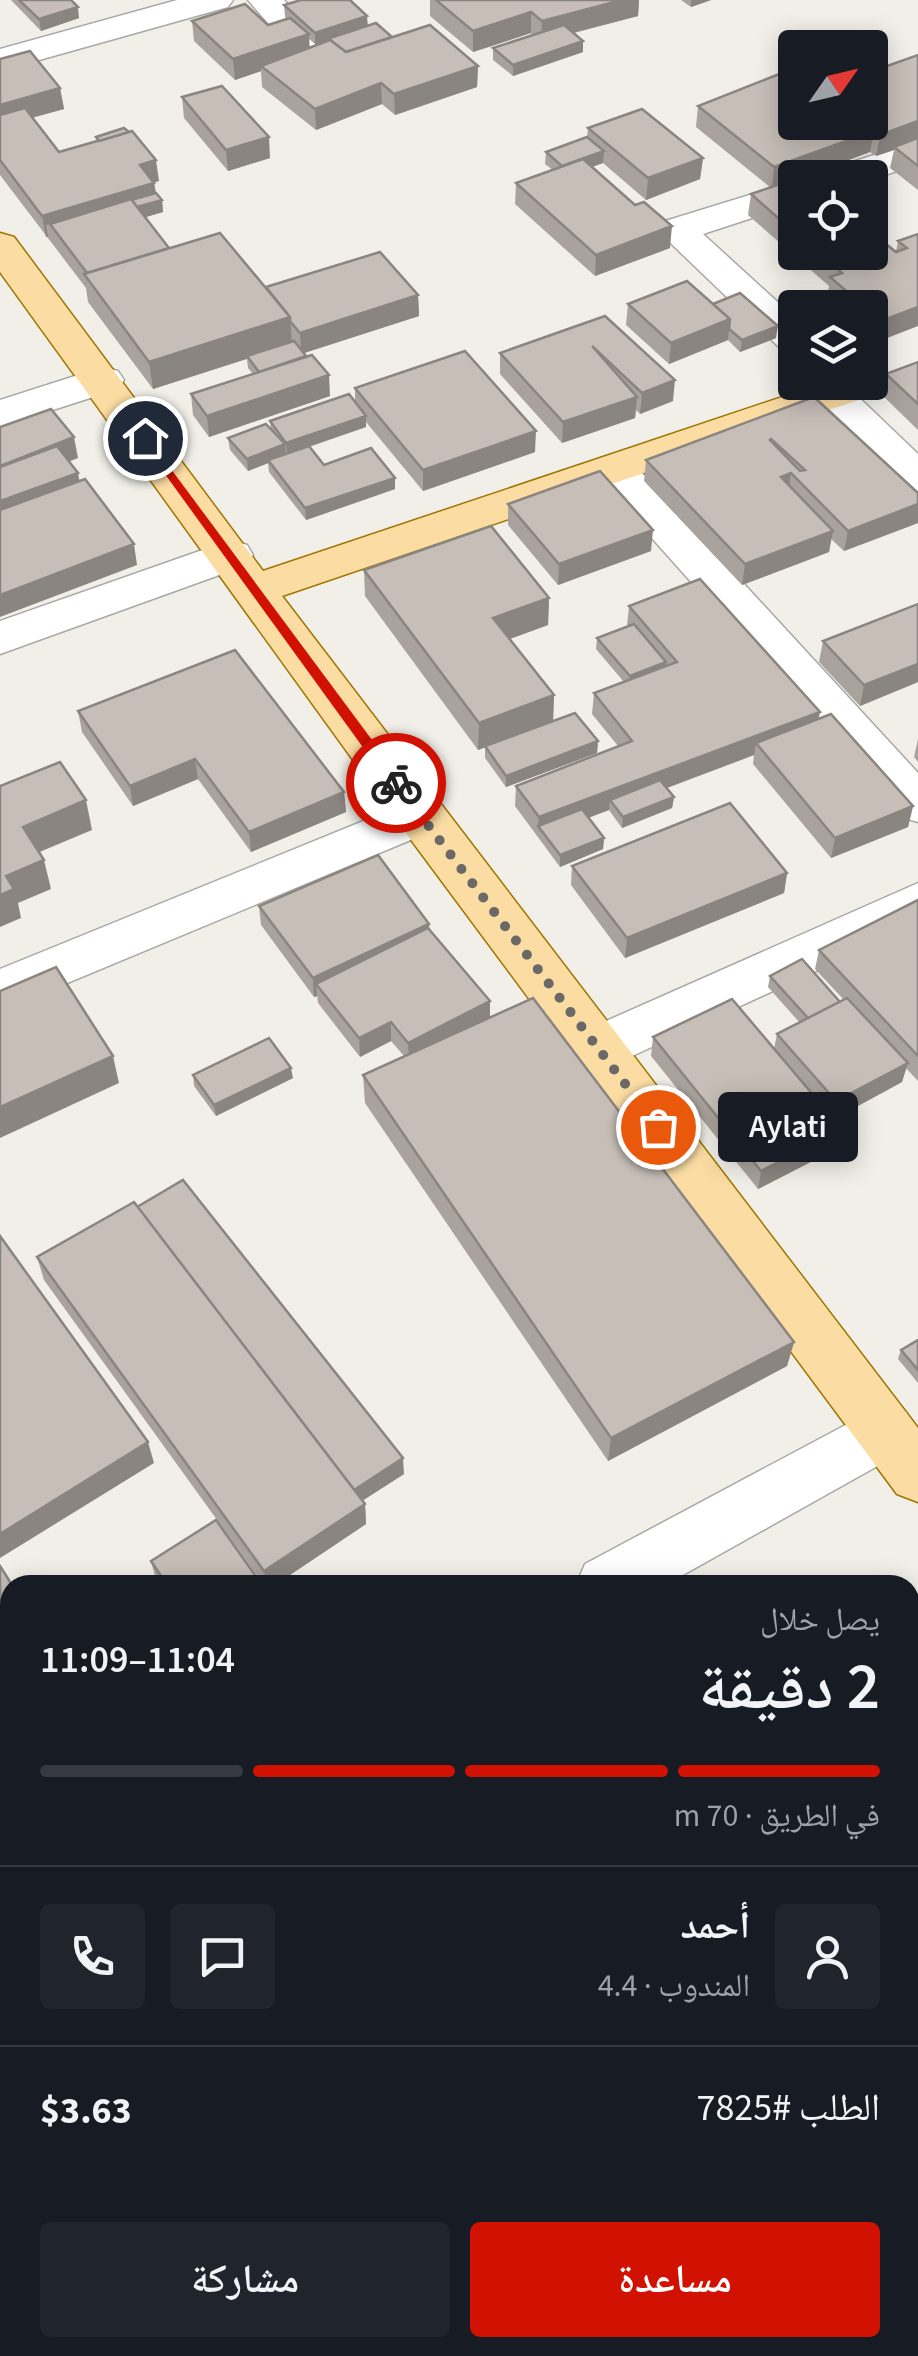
<!DOCTYPE html>
<html lang="ar">
<meta charset="utf-8">
<style>
body{margin:0;font-family:"Source Sans 3","Noto Naskh Arabic",sans-serif;background:#20242c;color:#f1f3f6;direction:rtl;height:100vh;display:flex;flex-direction:column;font-size:38px;white-space:nowrap}
*{box-sizing:border-box;margin:0}
p{font-size:32px;color:#9ea1a6}
.icon{flex:none;width:55px;height:55px;fill:none;stroke:currentColor;stroke-width:2;stroke-linecap:round;stroke-linejoin:round}
.map{position:relative;flex:1;overflow:hidden;direction:ltr}
.side{position:absolute;left:0px;top:1575px;width:920px;height:782px;display:flex;flex-direction:column;background:#171b24;border-radius:30px 30px 0 0;box-shadow:0 5px 25px #0003;direction:rtl}
.side>*{flex:none}
.needle{width:65px;rotate:56deg}
.buttons{position:absolute;left:778px;top:30px;display:grid;gap:20px}
.buttons a{display:grid;place-items:center;width:110px;height:110px;border-radius:10px;background:#171b24;box-shadow:0 5px 25px #0003;font-size:50px}
.pin{position:absolute;display:grid;place-items:center;width:85px;height:85px;color:#fff;margin:-42px;border:5px solid #fff;border-radius:50%;box-shadow:0 2px 10px #0007}
.courier{position:absolute;display:grid;place-items:center;width:100px;height:100px;margin:-50px;border:8px solid #d11101;border-radius:50%;background:#fff;color:#222;box-shadow:0 2px 12px #0007}
.bubble{position:absolute;height:70px;border-radius:10px;background:#171b24;box-shadow:0 5px 25px #0003;font-size:32px;font-weight:600;line-height:70px;text-align:center;direction:rtl}
.head em{font-style:normal;font-weight:600}
.head div{display:flex;flex-direction:column-reverse}
.head{display:flex;align-items:center;justify-content:space-between;height:170px;padding:0 40px}
h1{font-size:65px;font-weight:600;line-height:75px}
.bar{display:grid;grid-template-columns:repeat(4,1fr);gap:15px 10px;align-content:center;height:120px;padding:0 40px}
.bar i{height:12px;border-radius:8px;background:#363941}
.bar .on{background:#d11101}
.bar p{grid-column:span 4}
.line{display:flex;align-items:center;gap:25px;padding:0 40px;border-top:2px solid #363941}
.line div{flex:1}
.round{display:grid;place-items:center;flex:none;width:105px;height:105px;border-radius:10px;background:#20242c}
.button{display:flex;gap:20px;margin-top:auto;padding:20px 40px}
.button a{flex:1;height:115px;border-radius:10px;background:#d11101;color:#fff;font-size:40px;font-weight:600;line-height:115px;text-align:center}
.button a+a{background:#20242c;color:#f1f3f6}
.map>svg:first-child{display:block}
.lines{fill:none;stroke-linecap:round;stroke-linejoin:round}
.minor-casing{stroke:#a8a8a8;stroke-width:3}
.major-casing{stroke:#9e7601;stroke-width:3}
.minor{fill:#fff;fill-rule:evenodd}
.major{fill:#fbdca3;fill-rule:evenodd}
.wall{fill:#aaa39d;fill-rule:evenodd}
.shaded-wall{fill:#8b8580}
.building{fill:#c6beb7;stroke:#8b8580;stroke-width:2.5;fill-rule:evenodd}
.route{fill:#d11101}
.done{stroke:#6a6967;stroke-width:10;stroke-dasharray:0 18}
</style>
<div class="map">
<svg width="918" height="2356" viewBox="0 0 918 2356">
<rect width="100%" height="100%" fill="#f1efe8"/>
<g class="lines">
<!-- minor casing -->
<g class="minor-casing">
<g id="minor">
<path d="M 177,0 L 233,0 L 228,7 L 0,71 L 0,49 Z"/>
<path d="M 248,0 L 284,0 L 325,45 L 320,53 L 294,53 Z"/>
<path d="M 918,141 L 918,164 L 870,180 L 821,178 L 827,170 Z"/>
<path d="M 795,181 L 795,204 L 703,234 L 795,318 L 795,352 L 781,349 L 657,230 L 662,222 Z"/>
<path d="M 103,367 L 118,371 L 124,380 L 118,389 L 0,427 L 0,400 Z"/>
<path d="M 833,383 L 848,387 L 918,454 L 918,492 L 903,488 L 818,405 L 812,396 L 818,387 Z"/>
<path d="M 615,456 L 630,460 L 918,773 L 918,822 L 901,817 L 600,480 L 594,470 L 600,460 Z"/>
<path d="M 231,540 L 247,545 L 253,555 L 247,565 L 0,654 L 0,621 Z"/>
<path d="M 420,798 L 437,803 L 444,816 L 437,829 L 0,1011 L 0,969 Z"/>
<path d="M 918,883 L 918,924 L 617,1063 L 598,1069 L 579,1063 L 572,1048 L 579,1033 Z"/>
<path d="M 885,1404 L 906,1412 L 915,1431 L 906,1450 L 665,1585 L 576,1585 L 585,1564 Z"/>
<path d="M 10,1881 L 10,1951 L 0,1955 L 0,1885 Z"/>
<path d="M 918,2172 L 918,2247 L 910,2250 L 910,2175 Z"/>
<path d="M 677,2348 L 761,2348 L 757,2356 L 673,2356 Z"/>
</g>
</g>
<!-- major casing -->
<g class="major-casing">
<path id="major" d="M 0,233 L 14,237 L 263,571 L 827,382 L 870,382 L 870,369 L 885,373 L 891,382 L 885,391 L 282,596 L 918,1428 L 918,1502 L 897,1494 L 403,829 L 0,272 Z"/>
</g>
<!-- minor -->
<use href="#minor" class="minor"/>
<!-- major -->
<use href="#major" class="major"/>
</g>
<!-- wall -->
<g class="wall">
<path d="M 11,0 L 71,0 L 79,18 L 41,31 Z"/>
<path d="M 430,0 L 639,0 L 638,16 L 574,33 L 583,41 L 583,52 L 513,76 L 493,60 L 493,48 L 533,35 L 531,33 L 473,52 L 430,16 Z"/>
<path d="M 681,0 L 711,0 L 691,7 Z"/>
<path d="M 284,5 L 367,26 L 392,37 L 478,66 L 477,87 L 395,115 L 382,104 L 316,130 L 262,87 L 261,71 L 235,80 L 194,41 L 192,21 L 268,25 L 287,19 L 285,17 ZM 309,39 L 315,44 L 318,44 L 309,48 Z"/>
<path d="M 918,55 L 918,190 L 890,168 L 894,150 L 876,156 L 870,152 L 805,176 L 795,178 L 795,252 L 896,252 L 898,241 L 918,234 L 877,342 L 870,336 L 870,308 L 838,308 L 827,298 L 829,286 L 748,215 L 751,194 L 770,187 L 696,127 L 698,106 L 795,122 L 873,71 Z"/>
<path d="M 0,59 L 60,88 L 64,109 L 32,118 L 59,152 L 97,142 L 96,137 L 159,181 L 154,182 L 156,193 L 162,200 L 163,212 L 145,217 L 169,248 L 266,287 L 418,295 L 419,316 L 304,353 L 330,396 L 209,437 L 193,415 L 191,394 L 253,374 L 248,368 L 247,359 L 153,389 L 88,302 L 86,288 L 0,175 Z"/>
<path d="M 182,97 L 270,158 L 228,171 L 184,118 Z"/>
<path d="M 588,128 L 703,158 L 700,179 L 646,200 L 603,163 L 591,167 L 670,248 L 595,276 L 515,204 L 516,183 L 553,170 L 545,164 L 546,152 L 587,137 Z"/>
<path d="M 628,304 L 713,304 L 776,338 L 740,352 L 728,340 L 669,364 L 626,325 Z"/>
<path d="M 605,316 L 673,401 L 640,414 L 636,410 L 635,418 L 562,443 L 500,374 L 500,353 Z"/>
<path d="M 918,362 L 918,430 L 882,395 L 886,374 Z"/>
<path d="M 355,388 L 535,452 L 423,491 L 366,422 L 366,427 L 309,447 L 324,465 L 395,478 L 395,489 L 306,520 L 269,472 L 268,463 L 248,471 L 230,450 L 228,438 L 271,429 L 270,421 L 355,402 Z"/>
<path d="M 814,397 L 918,493 L 918,523 L 844,551 L 831,539 L 829,552 L 742,585 L 644,481 L 646,460 Z"/>
<path d="M 508,504 L 651,551 L 558,585 L 508,525 Z"/>
<path d="M 364,570 L 549,598 L 548,625 L 510,639 L 554,695 L 553,721 L 598,741 L 597,753 L 506,787 L 485,758 L 485,747 L 478,750 L 365,596 Z"/>
<path d="M 918,604 L 918,682 L 860,706 L 819,662 L 823,641 Z"/>
<path d="M 629,606 L 820,712 L 818,719 L 913,806 L 908,827 L 831,858 L 753,764 L 754,755 L 667,788 L 674,797 L 672,808 L 622,828 L 609,810 L 588,818 L 604,838 L 603,849 L 560,867 L 515,806 L 516,786 L 618,746 L 592,714 L 594,693 L 624,682 L 596,649 L 597,638 L 627,626 Z"/>
<path d="M 78,711 L 344,792 L 346,812 L 251,852 L 198,779 L 133,806 L 82,732 Z"/>
<path d="M 918,739 L 918,762 L 914,757 Z"/>
<path d="M 572,866 L 787,873 L 784,893 L 625,958 L 571,885 Z"/>
<path d="M 918,900 L 918,1081 L 906,1068 L 902,1082 L 834,1119 L 838,1148 L 758,1189 L 651,1056 L 653,1037 L 774,1049 L 777,1034 L 800,1023 L 768,987 L 770,976 L 840,1002 L 844,1000 L 815,969 L 819,950 Z"/>
<path d="M 259,906 L 429,930 L 490,1001 L 490,1018 L 794,1342 L 787,1366 L 608,1461 L 365,1103 L 363,1075 L 404,1056 L 391,1041 L 360,1057 L 318,1003 L 317,996 L 314,997 L 261,925 Z"/>
<path d="M 193,1075 L 293,1078 L 216,1116 L 194,1086 Z"/>
<path d="M 37,1257 L 404,1474 L 362,1501 L 365,1504 L 366,1524 L 275,1585 L 264,1585 L 44,1280 Z"/>
<path d="M 918,1340 L 918,1383 L 898,1359 L 901,1350 Z"/>
<path d="M 151,1561 L 262,1585 L 161,1585 L 155,1576 Z"/>
<path d="M 526,2348 L 636,2348 L 624,2356 L 530,2356 Z"/>
</g>
<!-- shaded-wall -->
<g class="shaded-wall">
<path d="M 622,0 L 639,0 L 638,16 L 541,41 L 542,21 Z"/>
<path d="M 691,0 L 711,0 L 691,7 Z"/>
<path d="M 78,7 L 79,18 L 41,31 L 39,19 Z"/>
<path d="M 531,12 L 531,33 L 473,52 L 473,31 Z"/>
<path d="M 367,16 L 368,27 L 315,44 L 315,33 Z"/>
<path d="M 309,34 L 310,55 L 261,66 L 261,71 L 235,80 L 233,59 Z"/>
<path d="M 583,41 L 583,52 L 513,76 L 513,65 Z"/>
<path d="M 478,66 L 477,87 L 395,115 L 394,94 Z"/>
<path d="M 381,83 L 382,104 L 316,130 L 315,109 Z"/>
<path d="M 60,88 L 64,109 L 26,119 L 0,137 L 0,105 Z"/>
<path d="M 918,121 L 918,141 L 894,147 L 894,150 L 876,156 L 880,135 Z"/>
<path d="M 874,131 L 870,152 L 801,178 L 795,178 L 795,180 L 772,188 L 774,167 Z"/>
<path d="M 269,137 L 270,158 L 228,171 L 226,150 Z"/>
<path d="M 604,151 L 603,163 L 562,178 L 562,166 Z"/>
<path d="M 703,158 L 700,179 L 646,200 L 648,178 Z"/>
<path d="M 156,160 L 159,181 L 142,186 L 140,165 Z"/>
<path d="M 154,183 L 157,202 L 162,200 L 163,212 L 63,242 L 50,224 L 46,225 L 48,237 L 46,237 L 42,216 Z"/>
<path d="M 672,226 L 670,248 L 595,276 L 596,255 Z"/>
<path d="M 418,295 L 419,316 L 301,354 L 300,333 Z"/>
<path d="M 918,307 L 918,326 L 877,342 L 881,321 Z"/>
<path d="M 290,317 L 292,344 L 153,389 L 149,362 Z"/>
<path d="M 730,319 L 728,340 L 669,364 L 671,343 Z"/>
<path d="M 778,326 L 776,338 L 740,352 L 742,340 Z"/>
<path d="M 329,375 L 330,396 L 209,437 L 207,416 Z"/>
<path d="M 675,380 L 673,401 L 640,414 L 642,393 Z"/>
<path d="M 637,397 L 635,418 L 562,443 L 563,422 Z"/>
<path d="M 366,416 L 366,427 L 287,454 L 286,443 Z"/>
<path d="M 536,431 L 535,452 L 423,491 L 423,470 Z"/>
<path d="M 74,437 L 78,458 L 0,489 L 0,466 Z"/>
<path d="M 285,444 L 286,456 L 248,471 L 247,459 Z"/>
<path d="M 78,473 L 82,494 L 0,524 L 0,501 Z"/>
<path d="M 791,473 L 788,494 L 781,477 Z"/>
<path d="M 395,478 L 395,489 L 306,520 L 305,508 Z"/>
<path d="M 918,504 L 918,523 L 844,551 L 848,531 Z"/>
<path d="M 653,530 L 651,551 L 558,585 L 559,564 Z"/>
<path d="M 833,531 L 829,552 L 742,585 L 745,564 Z"/>
<path d="M 134,544 L 137,565 L 0,617 L 0,595 Z"/>
<path d="M 549,598 L 548,625 L 493,645 L 493,618 Z"/>
<path d="M 666,662 L 664,673 L 629,687 L 630,676 Z"/>
<path d="M 918,664 L 918,682 L 860,706 L 864,685 Z"/>
<path d="M 554,695 L 553,722 L 478,750 L 479,723 Z"/>
<path d="M 820,712 L 816,732 L 756,743 L 754,755 L 616,807 L 610,800 L 609,810 L 545,834 L 538,826 L 539,817 Z"/>
<path d="M 598,741 L 597,753 L 506,787 L 506,776 Z"/>
<path d="M 195,759 L 198,779 L 133,806 L 130,786 Z"/>
<path d="M 344,792 L 346,812 L 251,852 L 249,832 Z"/>
<path d="M 674,797 L 672,808 L 622,828 L 623,817 Z"/>
<path d="M 86,800 L 92,830 L 30,856 L 23,827 Z"/>
<path d="M 913,806 L 908,827 L 831,858 L 835,838 Z"/>
<path d="M 604,838 L 603,849 L 560,867 L 560,855 Z"/>
<path d="M 44,860 L 51,889 L 18,903 L 21,918 L 0,927 L 0,895 L 6,876 Z"/>
<path d="M 787,873 L 784,893 L 625,958 L 627,938 Z"/>
<path d="M 429,924 L 430,943 L 316,984 L 317,996 L 314,997 L 313,978 Z"/>
<path d="M 490,1001 L 490,1020 L 409,1062 L 408,1043 Z"/>
<path d="M 391,1022 L 391,1041 L 360,1057 L 359,1038 Z"/>
<path d="M 113,1056 L 119,1083 L 0,1138 L 0,1107 Z"/>
<path d="M 908,1063 L 902,1082 L 832,1120 L 836,1101 Z"/>
<path d="M 291,1068 L 293,1078 L 216,1116 L 214,1105 Z"/>
<path d="M 842,1129 L 838,1148 L 758,1189 L 761,1171 Z"/>
<path d="M 794,1342 L 787,1366 L 608,1461 L 611,1438 Z"/>
<path d="M 148,1442 L 154,1463 L 0,1558 L 0,1534 Z"/>
<path d="M 403,1458 L 404,1474 L 354,1506 L 353,1491 Z"/>
<path d="M 365,1504 L 366,1524 L 275,1585 L 267,1585 L 264,1571 Z"/>
<path d="M 10,1684 L 10,1710 L 0,1717 L 0,1691 Z"/>
<path d="M 918,1861 L 918,1868 L 910,1873 L 910,1866 Z"/>
</g>
<!-- building -->
<g class="building">
<path d="M 19,0 L 71,0 L 78,7 L 39,19 Z"/>
<path d="M 301,0 L 350,0 L 367,16 L 315,33 L 284,5 Z"/>
<path d="M 436,0 L 622,0 L 542,21 L 531,12 L 473,31 Z"/>
<path d="M 245,4 L 268,25 L 290,18 L 309,34 L 233,59 L 192,21 Z"/>
<path d="M 376,23 L 392,37 L 346,52 L 330,40 L 320,44 L 318,42 Z"/>
<path d="M 430,25 L 478,66 L 394,94 L 381,83 L 315,109 L 261,66 L 330,40 L 346,52 Z"/>
<path d="M 564,25 L 583,41 L 513,65 L 493,48 Z"/>
<path d="M 30,51 L 60,88 L 0,105 L 0,59 Z"/>
<path d="M 918,55 L 918,121 L 880,135 L 874,131 L 774,167 L 698,106 L 792,69 L 795,71 L 795,122 L 870,122 L 870,69 L 873,71 Z"/>
<path d="M 222,86 L 269,137 L 226,150 L 182,97 Z"/>
<path d="M 25,108 L 59,152 L 132,131 L 156,160 L 140,165 L 154,183 L 42,216 L 0,160 L 0,115 Z"/>
<path d="M 642,109 L 703,158 L 648,178 L 588,128 Z"/>
<path d="M 124,128 L 129,132 L 99,141 L 96,137 Z"/>
<path d="M 587,137 L 604,151 L 562,166 L 546,152 Z"/>
<path d="M 918,138 L 918,166 L 894,147 Z"/>
<path d="M 583,159 L 635,205 L 644,202 L 672,226 L 596,255 L 516,183 Z"/>
<path d="M 795,179 L 795,233 L 751,194 Z"/>
<path d="M 156,193 L 162,200 L 137,207 L 131,200 Z"/>
<path d="M 131,199 L 169,248 L 87,273 L 50,224 Z"/>
<path d="M 870,231 L 896,252 L 907,248 L 898,241 L 918,234 L 918,307 L 881,321 L 870,311 L 870,308 L 866,308 L 830,277 L 842,273 L 818,252 L 870,252 Z"/>
<path d="M 220,233 L 290,317 L 149,362 L 84,274 Z"/>
<path d="M 380,252 L 418,295 L 300,333 L 290,321 L 290,317 L 266,287 Z"/>
<path d="M 687,281 L 730,319 L 671,343 L 628,304 Z"/>
<path d="M 740,293 L 778,326 L 742,340 L 729,329 L 730,319 L 713,304 Z"/>
<path d="M 605,316 L 675,380 L 642,393 L 592,346 L 637,397 L 563,422 L 500,353 Z"/>
<path d="M 294,341 L 306,356 L 259,372 L 247,356 Z"/>
<path d="M 465,351 L 536,431 L 423,470 L 355,388 Z"/>
<path d="M 312,355 L 329,375 L 207,416 L 191,394 Z"/>
<path d="M 918,362 L 918,404 L 886,374 Z"/>
<path d="M 349,394 L 366,416 L 286,443 L 270,421 Z"/>
<path d="M 814,397 L 918,493 L 918,504 L 848,531 L 791,473 L 781,477 L 833,531 L 745,564 L 646,460 ZM 771,439 L 805,470 L 800,471 L 770,440 Z"/>
<path d="M 51,409 L 74,437 L 0,466 L 0,427 Z"/>
<path d="M 266,424 L 285,444 L 247,459 L 228,438 Z"/>
<path d="M 57,446 L 78,473 L 0,501 L 0,467 Z"/>
<path d="M 309,446 L 324,465 L 371,448 L 395,478 L 305,508 L 268,460 Z"/>
<path d="M 600,471 L 653,530 L 559,564 L 508,504 Z"/>
<path d="M 85,479 L 134,544 L 0,595 L 0,510 Z"/>
<path d="M 491,526 L 549,598 L 493,618 L 554,695 L 479,723 L 364,570 Z"/>
<path d="M 700,579 L 820,712 L 539,817 L 516,786 L 632,741 L 594,693 L 677,662 L 629,606 Z"/>
<path d="M 918,604 L 918,664 L 864,685 L 823,641 Z"/>
<path d="M 634,624 L 666,662 L 630,676 L 597,638 Z"/>
<path d="M 235,650 L 344,792 L 249,832 L 195,759 L 130,786 L 78,711 Z"/>
<path d="M 575,713 L 598,741 L 506,776 L 485,746 Z"/>
<path d="M 831,714 L 913,806 L 835,838 L 756,743 Z"/>
<path d="M 60,762 L 86,800 L 23,827 L 44,860 L 6,876 L 14,889 L 0,895 L 0,786 Z"/>
<path d="M 660,780 L 674,797 L 623,817 L 610,800 Z"/>
<path d="M 730,803 L 787,873 L 627,938 L 572,866 Z"/>
<path d="M 582,809 L 604,838 L 560,855 L 538,826 Z"/>
<path d="M 378,855 L 429,924 L 313,978 L 259,906 Z"/>
<path d="M 918,900 L 918,1056 L 819,950 Z"/>
<path d="M 428,928 L 490,1001 L 408,1043 L 391,1022 L 359,1038 L 316,984 Z"/>
<path d="M 802,959 L 840,1002 L 808,1018 L 770,976 Z"/>
<path d="M 56,967 L 113,1056 L 0,1107 L 0,991 Z"/>
<path d="M 533,998 L 794,1342 L 611,1438 L 363,1075 Z"/>
<path d="M 847,998 L 908,1063 L 836,1101 L 777,1034 Z"/>
<path d="M 732,999 L 842,1129 L 761,1171 L 653,1037 Z"/>
<path d="M 269,1038 L 291,1068 L 214,1105 L 193,1075 Z"/>
<path d="M 183,1180 L 403,1458 L 354,1490 L 137,1207 Z"/>
<path d="M 134,1202 L 365,1504 L 264,1571 L 37,1257 Z"/>
<path d="M 0,1236 L 148,1442 L 0,1534 Z"/>
<path d="M 918,1340 L 918,1370 L 901,1350 Z"/>
<path d="M 216,1520 L 262,1585 L 167,1585 L 151,1561 Z"/>
<path d="M 0,1566 L 12,1585 L 10,1585 L 10,1684 L 0,1691 Z"/>
<path d="M 910,1814 L 918,1825 L 918,1861 L 910,1866 Z"/>
<path d="M 918,1987 L 918,2168 L 910,2174 L 910,1992 Z"/>
<path d="M 394,2348 L 509,2348 L 513,2356 L 382,2356 Z"/>
<path d="M 531,2348 L 631,2348 L 619,2356 L 535,2356 Z"/>
</g>
<!-- route -->
<path class="route" d="M 145,434 L 401,779 L 401,786 L 391,786 L 141,441 Z"/>
<g class="lines">
<!-- done -->
<path class="done" d="M 396,783 L 658,1127"/>
</g>
</svg>
<div class="buttons">
<a><svg class="needle" viewBox="-14 -14 28 28"><path d="M0-13l5 13h-10z" fill="#e53935"/><path d="M0 13l5-13h-10z" fill="#9ea1a6"/></svg></a>
<a><svg class="icon" aria-label="locate" viewBox="0 0 24 24"><circle cx="12" cy="12" r="6"/><path d="M12 2v4M12 18v4M2 12h4M18 12h4"/></svg></a>
<a><svg class="icon" aria-label="layers" viewBox="0 0 24 24"><path d="M12 4l9 5-9 5-9-5zM3 14l9 5 9-5"/></svg></a>
</div>
<div class="pin" style="left:658px;top:1127px;background:#ea580c"><svg class="icon" aria-label="bag" viewBox="0 0 24 24"><path d="M5 8h14l-1 12H6zM9 8a3 3 0 0 1 6 0"/></svg></div>
<div class="pin" style="left:145px;top:438px;background:#1f2937"><svg class="icon" aria-label="home" viewBox="0 0 24 24"><path d="M3 11l9-7 9 7M6 9v11h12V9"/></svg></div>
<div class="courier" style="left:396px;top:783px"><svg class="icon" aria-label="bike" viewBox="0 0 24 24"><circle cx="6" cy="16" r="4"/><circle cx="18" cy="16" r="4"/><path d="M6 16l4-8h5l3 8M10 8l3 8H6M13 5h3"/></svg></div>
<div class="bubble" style="left:718px;top:1092px;width:140px">Aylati</div>
<section class="side">
<div class="head"><div><h1>2 دقيقة</h1><p>يصل خلال</p></div><em>11:04–11:09</em></div>
<div class="bar"><i class="on"></i><i class="on"></i><i class="on"></i><i></i><p>في الطريق · 70 m</p></div>
<div class="line" style="height:180px"><a class="round"><svg class="icon" aria-label="person" viewBox="0 0 24 24"><circle cx="12" cy="8" r="4"/><path d="M4 21q1-7 8-7t8 7"/></svg></a><div><b>أحمد</b><p>المندوب · 4.4</p></div><a class="round"><svg class="icon" aria-label="chat" viewBox="0 0 24 24"><path d="M4 5h16v11H9l-5 4z"/></svg></a><a class="round"><svg class="icon" aria-label="phone" viewBox="0 0 24 24"><path d="M5 4h4l2 5-3 2q2 4 5 5l2-3 5 2v4C11 20 4 13 5 4z"/></svg></a></div>
<div class="line" style="height:130px"><div>الطلب #7825</div><b>$3.63</b></div>
<div class="button"><a>مساعدة</a><a>مشاركة</a></div>
</section>
</div>
